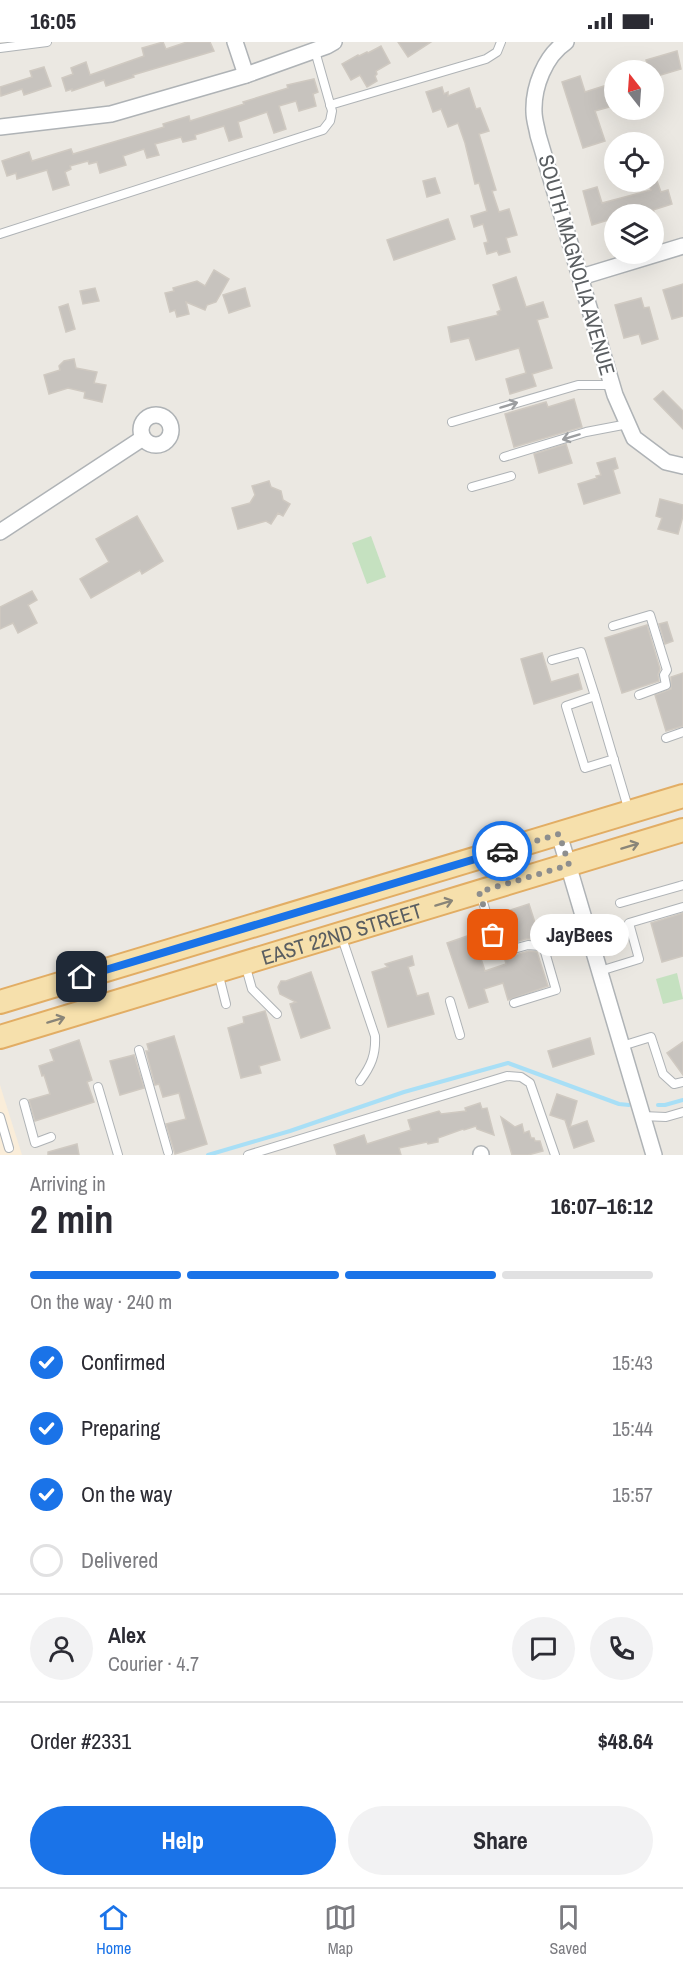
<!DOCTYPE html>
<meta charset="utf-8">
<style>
body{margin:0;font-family:"Archivo Narrow",sans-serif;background:#f2f2f3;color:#2b2b33;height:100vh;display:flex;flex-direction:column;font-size:22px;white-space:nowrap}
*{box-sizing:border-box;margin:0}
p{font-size:20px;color:#7c7c81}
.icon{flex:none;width:33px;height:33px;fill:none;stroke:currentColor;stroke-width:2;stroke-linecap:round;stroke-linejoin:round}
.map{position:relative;height:1113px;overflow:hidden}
.details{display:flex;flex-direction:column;background:#fff;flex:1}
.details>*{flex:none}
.needle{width:39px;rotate:343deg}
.buttons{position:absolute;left:604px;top:18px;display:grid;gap:12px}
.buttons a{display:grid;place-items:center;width:60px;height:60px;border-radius:50%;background:#fff;box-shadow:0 6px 24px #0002;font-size:30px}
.pin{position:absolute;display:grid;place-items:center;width:51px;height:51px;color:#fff;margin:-26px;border-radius:12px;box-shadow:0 3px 9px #0006}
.courier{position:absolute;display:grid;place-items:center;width:60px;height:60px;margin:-30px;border:4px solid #1a73e8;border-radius:50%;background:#fff;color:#222;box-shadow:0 2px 8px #0007}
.bubble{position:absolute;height:42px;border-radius:21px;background:#fff;box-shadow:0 6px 24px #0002;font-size:20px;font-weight:800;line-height:42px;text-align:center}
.summary em{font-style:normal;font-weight:800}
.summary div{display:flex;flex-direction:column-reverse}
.summary{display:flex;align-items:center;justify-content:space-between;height:102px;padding:0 30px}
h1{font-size:39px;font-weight:800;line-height:45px}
.bar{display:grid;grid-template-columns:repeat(4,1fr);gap:9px 6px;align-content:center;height:72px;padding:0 30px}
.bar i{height:8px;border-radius:4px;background:#e1e1e2}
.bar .on{background:#1a73e8}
.bar p{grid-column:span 4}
.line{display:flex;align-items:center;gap:15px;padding:0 30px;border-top:2px solid #e1e1e2}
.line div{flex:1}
.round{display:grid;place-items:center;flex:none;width:63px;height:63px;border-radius:32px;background:#f2f2f3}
ol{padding:0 30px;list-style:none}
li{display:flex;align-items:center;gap:18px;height:66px}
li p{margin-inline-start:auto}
li .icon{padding:6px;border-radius:50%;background:#1a73e8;color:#fff;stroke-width:4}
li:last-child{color:#7c7c81}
li i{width:33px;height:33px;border:3px solid #e1e1e2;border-radius:50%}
.button{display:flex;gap:12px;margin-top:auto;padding:12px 30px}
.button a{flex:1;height:69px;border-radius:36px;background:#1a73e8;color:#fff;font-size:24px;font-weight:800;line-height:69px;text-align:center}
.button a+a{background:#f2f2f3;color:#2b2b33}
.status{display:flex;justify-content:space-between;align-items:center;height:42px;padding:0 30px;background:#fff;direction:ltr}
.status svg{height:16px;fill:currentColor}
.dock{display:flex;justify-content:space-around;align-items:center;height:84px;border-top:2px solid #e1e1e2;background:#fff;font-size:16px;color:#7c7c81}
.dock a{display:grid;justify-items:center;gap:3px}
.dock .on{color:#1a73e8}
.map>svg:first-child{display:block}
.commercial{fill:#faedd9}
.green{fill:#c5e1c0}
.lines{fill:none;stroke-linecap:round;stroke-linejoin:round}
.stream{stroke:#a8dff6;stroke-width:4}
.building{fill:#c7c3be;stroke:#cfc9c1;stroke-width:1.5}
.lane-casing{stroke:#afb3b6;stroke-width:10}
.street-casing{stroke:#afb3b6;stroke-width:18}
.primary-casing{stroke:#e2ad64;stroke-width:26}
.lane{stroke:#fff;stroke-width:8}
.street{stroke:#fff;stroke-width:15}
.primary{stroke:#f6e0ac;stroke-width:22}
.oneway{stroke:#9c9ea0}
.oneway2{stroke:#898578}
.done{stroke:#8d8e8e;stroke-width:6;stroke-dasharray:0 10.8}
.route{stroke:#1a73e8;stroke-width:8}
.labels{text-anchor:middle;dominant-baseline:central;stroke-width:4.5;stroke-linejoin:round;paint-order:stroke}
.street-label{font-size:21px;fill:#5a5e61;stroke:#fff}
</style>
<div class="status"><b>16:05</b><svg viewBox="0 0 49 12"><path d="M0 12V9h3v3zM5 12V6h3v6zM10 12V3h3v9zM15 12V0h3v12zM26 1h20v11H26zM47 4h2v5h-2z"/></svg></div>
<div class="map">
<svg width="683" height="1113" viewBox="0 0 683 1113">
<rect width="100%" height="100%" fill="#ebe8e2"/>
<!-- commercial -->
<path class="commercial" d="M 0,1043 L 22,1113 L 0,1113 Z"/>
<!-- green -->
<g class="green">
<path d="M 371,494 L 386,535 L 367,542 L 352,501 Z"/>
<path d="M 677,931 L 683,957 L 663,962 L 656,937 Z"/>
</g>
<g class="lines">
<!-- stream -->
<g class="stream">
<path d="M 658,1063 L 665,1063 L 683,1058"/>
<path d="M 208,1113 L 290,1089 L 404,1050 L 508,1021 L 619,1062 L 629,1063"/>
</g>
</g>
<!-- building -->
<g class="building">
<path d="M 163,0 L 166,7 L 187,0 L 210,0 L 214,9 L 133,33 L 134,35 L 106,44 L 104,38 L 72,49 L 72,47 L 66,49 L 62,36 L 73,32 L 71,26 L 86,20 L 90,33 L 144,14 L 142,6 Z"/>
<path d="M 398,0 L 431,0 L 408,15 Z"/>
<path d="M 381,4 L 390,21 L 376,29 L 377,32 L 375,34 L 377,39 L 367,45 L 360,33 L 351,38 L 342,22 L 358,13 L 359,14 L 367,10 L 368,11 Z"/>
<path d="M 677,9 L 681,27 L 654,35 L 654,28 L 649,28 L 646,18 Z"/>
<path d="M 44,25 L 51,44 L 24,53 L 22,47 L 1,54 L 0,45 L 32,35 L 30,29 Z"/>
<path d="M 580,34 L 585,50 L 607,43 L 613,64 L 595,69 L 605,99 L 583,106 L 562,40 Z"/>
<path d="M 314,37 L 318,50 L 313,52 L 316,64 L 299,69 L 296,59 L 279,64 L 286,87 L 274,91 L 267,70 L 238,80 L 242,95 L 229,99 L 224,84 L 195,93 L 196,97 L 183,100 L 181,95 L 155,102 L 159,113 L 147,116 L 144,107 L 123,114 L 126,123 L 100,131 L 97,120 L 89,122 L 88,119 L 70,124 L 71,127 L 65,130 L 69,143 L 53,148 L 47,128 L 17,137 L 16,131 L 7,134 L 2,119 L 29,110 L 32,119 L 71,107 L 73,112 L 164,85 L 163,82 L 189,74 L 190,79 L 244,62 L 243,60 L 288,46 L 287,43 Z"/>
<path d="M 442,45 L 444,52 L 448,50 L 448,54 L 469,46 L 476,67 L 480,66 L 489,89 L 479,92 L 496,148 L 492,149 L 499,170 L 509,167 L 517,193 L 506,196 L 510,210 L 499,213 L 497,209 L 487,212 L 484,201 L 488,200 L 483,182 L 474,185 L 471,174 L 487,169 L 479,141 L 475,142 L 465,101 L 458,81 L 448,85 L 441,67 L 433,70 L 426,50 Z"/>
<path d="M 435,136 L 440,151 L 427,155 L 423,139 Z"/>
<path d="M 654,139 L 657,139 L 661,150 L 668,148 L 672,162 L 653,168 L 655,172 L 615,172 L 615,176 L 592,183 L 583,149 L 597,145 L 602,161 L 651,148 L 648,140 Z"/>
<path d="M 448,177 L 455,197 L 394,218 L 387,198 Z"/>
<path d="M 214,228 L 229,237 L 216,260 L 207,263 L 205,268 L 186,260 L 189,272 L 177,275 L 175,268 L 170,270 L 165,251 L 174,249 L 173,246 L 197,239 L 205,244 Z"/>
<path d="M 516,235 L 526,265 L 543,260 L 548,275 L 537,278 L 552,326 L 532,332 L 536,344 L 510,352 L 506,337 L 526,331 L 519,306 L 476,318 L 469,296 L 451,300 L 448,285 L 498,273 L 497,270 L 501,268 L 493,243 Z"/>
<path d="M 683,242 L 683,274 L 672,277 L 663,248 Z"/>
<path d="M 95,246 L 99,259 L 83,262 L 80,249 Z"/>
<path d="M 245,246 L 250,264 L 229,271 L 223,253 Z"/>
<path d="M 641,256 L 644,266 L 649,265 L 658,297 L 642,302 L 639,292 L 624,296 L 615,263 Z"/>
<path d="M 68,262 L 75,287 L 66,290 L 59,265 Z"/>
<path d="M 74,317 L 76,326 L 97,330 L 94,341 L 106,343 L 102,360 L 84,356 L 85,350 L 68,346 L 49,352 L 44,333 L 60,328 L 59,324 L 64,319 Z"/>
<path d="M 663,349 L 683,369 L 683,387 L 654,357 Z"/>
<path d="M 574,357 L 582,385 L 514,405 L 505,372 L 546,360 L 548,365 Z"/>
<path d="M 566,402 L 572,421 L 539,431 L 534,412 Z"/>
<path d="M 615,416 L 618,426 L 613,428 L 620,451 L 584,462 L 578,442 L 597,436 L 596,434 L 601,433 L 597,421 Z"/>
<path d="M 269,439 L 271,445 L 281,449 L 283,458 L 290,462 L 283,474 L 278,471 L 271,482 L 266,479 L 238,487 L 232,466 L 250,461 L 255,453 L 252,444 Z"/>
<path d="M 660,457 L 683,463 L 683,474 L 678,492 L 658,487 L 662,476 L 656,474 Z"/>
<path d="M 137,474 L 163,519 L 142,532 L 140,528 L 91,556 L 80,537 L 109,520 L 96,497 Z"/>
<path d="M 32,549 L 37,558 L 28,563 L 37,581 L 18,591 L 13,581 L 0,587 L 0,565 Z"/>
<path d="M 667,580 L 673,599 L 665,602 L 659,582 Z"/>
<path d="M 647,583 L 660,627 L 658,633 L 659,639 L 622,651 L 605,596 Z"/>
<path d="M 542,611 L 551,640 L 578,632 L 582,647 L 534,662 L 521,617 Z"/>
<path d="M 683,631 L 683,684 L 666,689 L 655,653 L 671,647 L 671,635 Z"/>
<path d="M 529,862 L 538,890 L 531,892 L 533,897 L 526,897 L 505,903 L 495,873 Z"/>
<path d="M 683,871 L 683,914 L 662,920 L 651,881 Z"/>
<path d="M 473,892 L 485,929 L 506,922 L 505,918 L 509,917 L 508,915 L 529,909 L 537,910 L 548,944 L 508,958 L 503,941 L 484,947 L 488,960 L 469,966 L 447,901 Z"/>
<path d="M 412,914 L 414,923 L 408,925 L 417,954 L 428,951 L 434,972 L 388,985 L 372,930 L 388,925 L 385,922 Z"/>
<path d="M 311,930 L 330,986 L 301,996 L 290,962 L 296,960 L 280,952 L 278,945 L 281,939 L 286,939 Z"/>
<path d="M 265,969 L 280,1018 L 259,1024 L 261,1031 L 241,1036 L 228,986 L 244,981 L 243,975 Z"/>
<path d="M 174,994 L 207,1102 L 175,1112 L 166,1082 L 186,1077 L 179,1051 L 163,1055 L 159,1042 L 155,1043 L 146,1009 L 149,1009 L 147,1002 Z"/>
<path d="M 590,996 L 594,1012 L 553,1025 L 548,1009 Z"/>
<path d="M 79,998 L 92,1038 L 87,1040 L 94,1060 L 35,1079 L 29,1058 L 50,1052 L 44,1033 L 42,1034 L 39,1024 L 54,1019 L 50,1008 Z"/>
<path d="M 683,1000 L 683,1033 L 667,1011 Z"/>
<path d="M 134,1013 L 144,1046 L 120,1053 L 110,1019 Z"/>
<path d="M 557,1052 L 577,1059 L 570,1085 L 587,1079 L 594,1099 L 574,1106 L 565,1078 L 550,1073 Z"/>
<path d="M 480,1061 L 482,1067 L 487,1066 L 494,1093 L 477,1087 L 476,1084 L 464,1088 L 463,1087 L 438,1096 L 438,1100 L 428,1102 L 427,1100 L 399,1106 L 401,1113 L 337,1113 L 334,1103 L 364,1093 L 367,1102 L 411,1088 L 408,1078 L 439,1069 L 441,1072 L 466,1069 L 465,1066 Z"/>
<path d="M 501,1075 L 515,1085 L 522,1082 L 524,1091 L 529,1089 L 531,1096 L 534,1096 L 535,1099 L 540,1099 L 543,1109 L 528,1113 L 512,1113 Z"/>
<path d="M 77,1102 L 79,1113 L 48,1113 L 48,1110 Z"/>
</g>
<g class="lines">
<!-- lane casing -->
<g class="lane-casing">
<g id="lane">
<path d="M 0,6 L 47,0"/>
<path d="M 330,63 L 486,17 L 497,10 L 501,0"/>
<path d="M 0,192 L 323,88 L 330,79 L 332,69 L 315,9"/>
<path d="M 452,380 L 578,343 L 612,343"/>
<path d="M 504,415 L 586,390 L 628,382"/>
<path d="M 472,445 L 511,434"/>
<path d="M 613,584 L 650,573 L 667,628 L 664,633 L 666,643 L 639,653"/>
<path d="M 552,618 L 581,610 L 595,654"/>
<path d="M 666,696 L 683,690"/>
<path d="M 614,717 L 585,726 L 566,664 L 595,654 L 629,769"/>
<path d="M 480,851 L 499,911 L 528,903 L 540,904 L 588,889"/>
<path d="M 620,861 L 683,843"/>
<path d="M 341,893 L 375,994 C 376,1013 371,1024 360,1039"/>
<path d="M 245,922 L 252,947 L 277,972"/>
<path d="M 600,929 L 639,917 L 629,881 L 683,865"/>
<path d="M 218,930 L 226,962"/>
<path d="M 450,959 L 460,993"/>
<path d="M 514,961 L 556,948 L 543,903"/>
<path d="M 622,1004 L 651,995 L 663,1032 L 674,1042 L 683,1040"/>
<path d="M 139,1008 L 168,1110"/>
<path d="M 98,1045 L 118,1113"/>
<path d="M 24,1061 L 35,1101 L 51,1095"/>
<path d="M 642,1074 L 666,1075 L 683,1070"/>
<path d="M 0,1075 L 9,1106"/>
<path d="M 248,1113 L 507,1034 L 521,1035 L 530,1041 L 555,1113"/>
</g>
</g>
<!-- street casing -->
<g class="street-casing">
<g id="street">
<path d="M 235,0 L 246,33"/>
<path d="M 566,0 C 545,14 533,45 534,70 C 534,78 537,86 538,93 L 615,353 L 634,396 L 666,420 L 683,424"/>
<path d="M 0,85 L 111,72 L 246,33 L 327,4 L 334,0"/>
<path d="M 581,235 L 683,204"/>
<circle cx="156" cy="388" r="15"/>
<path d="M 0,490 L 143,396"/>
<path d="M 559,792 L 654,1113"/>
<path d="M 481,1113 L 481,1112"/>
</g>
</g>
<!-- primary casing -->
<g class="primary-casing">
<g id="primary">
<path d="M 0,960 L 683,754"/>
<path id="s1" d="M 0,995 L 683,788"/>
</g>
</g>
<!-- lane -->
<use href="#lane" class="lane"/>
<!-- street -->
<use href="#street" class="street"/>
<!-- primary -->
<use href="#primary" class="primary"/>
</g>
<!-- one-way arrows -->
<defs><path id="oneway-shaft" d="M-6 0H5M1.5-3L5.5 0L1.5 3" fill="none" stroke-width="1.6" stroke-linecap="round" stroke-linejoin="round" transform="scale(1.5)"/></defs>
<g class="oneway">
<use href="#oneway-shaft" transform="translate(509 363) rotate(-17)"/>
<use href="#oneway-shaft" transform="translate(571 395) rotate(163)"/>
</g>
<g class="oneway2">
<use href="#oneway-shaft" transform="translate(630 804) rotate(-17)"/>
<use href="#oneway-shaft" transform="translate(444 861) rotate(-17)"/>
<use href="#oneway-shaft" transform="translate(56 978) rotate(-17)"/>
</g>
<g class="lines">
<!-- done -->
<path class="done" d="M 493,893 L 479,850 L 569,823 L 559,792 L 502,809"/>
<!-- route -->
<path class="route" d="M 82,935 L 502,809"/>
</g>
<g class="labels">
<!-- street labels -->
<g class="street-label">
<text transform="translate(577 223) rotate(74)">SOUTH MAGNOLIA AVENUE</text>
<text stroke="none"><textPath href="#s1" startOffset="357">EAST 22ND STREET</textPath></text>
</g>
</g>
</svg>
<div class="buttons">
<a><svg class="needle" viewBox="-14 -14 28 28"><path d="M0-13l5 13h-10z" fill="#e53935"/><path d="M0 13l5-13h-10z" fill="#7c7c81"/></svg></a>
<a><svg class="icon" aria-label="locate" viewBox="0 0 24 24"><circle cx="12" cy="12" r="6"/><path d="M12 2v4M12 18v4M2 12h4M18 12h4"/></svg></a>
<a><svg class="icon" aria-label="layers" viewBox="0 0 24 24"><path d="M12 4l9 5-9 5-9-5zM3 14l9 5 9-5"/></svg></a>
</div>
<div class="pin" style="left:493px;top:893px;background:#ea580c"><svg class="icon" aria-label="bag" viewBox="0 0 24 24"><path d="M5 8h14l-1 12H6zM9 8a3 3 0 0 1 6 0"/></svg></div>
<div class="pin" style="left:82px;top:935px;background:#1f2937"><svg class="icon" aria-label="home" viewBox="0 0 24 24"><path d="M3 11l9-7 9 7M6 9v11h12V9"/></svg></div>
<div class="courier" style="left:502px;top:809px"><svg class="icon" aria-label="car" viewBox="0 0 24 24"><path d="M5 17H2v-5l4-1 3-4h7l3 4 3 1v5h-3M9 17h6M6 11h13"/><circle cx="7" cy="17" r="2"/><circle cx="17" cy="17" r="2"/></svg></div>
<div class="bubble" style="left:530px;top:872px;width:99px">JayBees</div>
</div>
<section class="details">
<div class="summary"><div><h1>2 min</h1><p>Arriving in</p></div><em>16:07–16:12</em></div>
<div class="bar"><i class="on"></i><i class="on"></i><i class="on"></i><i></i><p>On the way · 240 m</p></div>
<ol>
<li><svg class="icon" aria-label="check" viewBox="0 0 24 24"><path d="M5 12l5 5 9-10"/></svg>Confirmed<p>15:43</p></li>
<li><svg class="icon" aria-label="check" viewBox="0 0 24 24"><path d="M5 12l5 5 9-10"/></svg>Preparing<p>15:44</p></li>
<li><svg class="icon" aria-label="check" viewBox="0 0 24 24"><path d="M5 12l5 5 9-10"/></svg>On the way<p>15:57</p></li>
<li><i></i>Delivered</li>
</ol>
<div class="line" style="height:108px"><a class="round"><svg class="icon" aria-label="person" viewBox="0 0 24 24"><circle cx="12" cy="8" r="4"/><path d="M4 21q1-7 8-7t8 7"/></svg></a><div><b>Alex</b><p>Courier · 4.7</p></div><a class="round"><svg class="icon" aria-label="chat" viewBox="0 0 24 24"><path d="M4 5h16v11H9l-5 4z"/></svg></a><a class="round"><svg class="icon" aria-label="phone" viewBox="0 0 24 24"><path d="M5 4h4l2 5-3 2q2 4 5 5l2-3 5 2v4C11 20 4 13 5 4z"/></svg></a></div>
<div class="line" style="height:78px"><div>Order #2331</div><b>$48.64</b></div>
<div class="button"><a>Help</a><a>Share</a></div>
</section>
<nav class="dock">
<a class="on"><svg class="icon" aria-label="home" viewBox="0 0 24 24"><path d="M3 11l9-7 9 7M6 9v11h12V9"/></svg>Home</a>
<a><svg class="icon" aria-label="map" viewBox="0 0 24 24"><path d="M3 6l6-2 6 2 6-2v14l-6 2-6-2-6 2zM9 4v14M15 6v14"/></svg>Map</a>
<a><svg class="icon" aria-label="saved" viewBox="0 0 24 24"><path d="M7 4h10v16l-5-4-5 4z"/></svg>Saved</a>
</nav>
